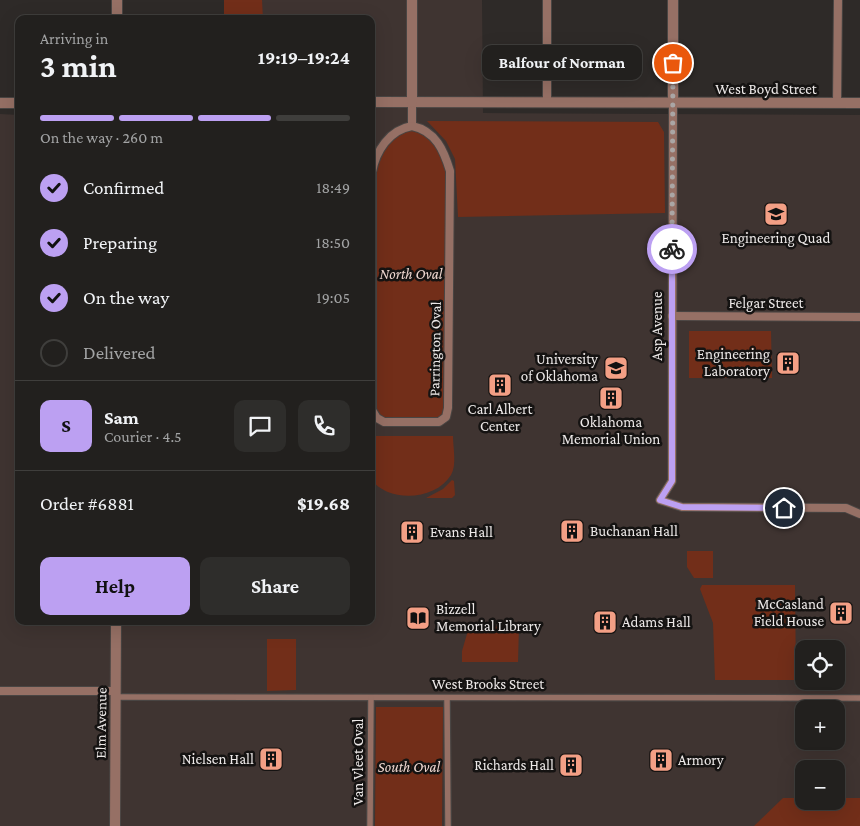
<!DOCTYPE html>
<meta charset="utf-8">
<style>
body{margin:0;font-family:"Crimson Pro",serif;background:#2e2d2b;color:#f1f3f6;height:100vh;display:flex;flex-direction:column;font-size:19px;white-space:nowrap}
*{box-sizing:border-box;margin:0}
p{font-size:16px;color:#a2a3a4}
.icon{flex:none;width:28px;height:28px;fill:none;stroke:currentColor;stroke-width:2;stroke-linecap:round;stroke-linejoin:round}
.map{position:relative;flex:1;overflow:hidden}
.panel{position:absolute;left:15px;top:15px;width:360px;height:610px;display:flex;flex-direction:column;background:#22201e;border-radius:10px;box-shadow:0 5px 20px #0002,0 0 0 1px #3f3e3c}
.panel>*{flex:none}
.tools{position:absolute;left:795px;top:640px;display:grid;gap:10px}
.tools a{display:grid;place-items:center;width:50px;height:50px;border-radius:10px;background:#22201e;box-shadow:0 5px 20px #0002,0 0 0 1px #3f3e3c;font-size:25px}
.pin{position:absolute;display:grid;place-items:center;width:42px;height:42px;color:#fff;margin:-21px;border:2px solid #fff;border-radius:50%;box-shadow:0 1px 5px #0007}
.courier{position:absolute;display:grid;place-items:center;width:50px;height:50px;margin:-25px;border:4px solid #bca0f2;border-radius:50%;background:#fff;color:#222;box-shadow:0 1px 6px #0007}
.bubble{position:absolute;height:35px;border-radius:10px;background:#22201e;box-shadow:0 5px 20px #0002,0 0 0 1px #3f3e3c;font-size:16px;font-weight:700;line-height:35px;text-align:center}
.summary em{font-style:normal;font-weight:700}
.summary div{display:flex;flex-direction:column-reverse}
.summary{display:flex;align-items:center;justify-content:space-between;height:85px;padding:0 25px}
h1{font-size:32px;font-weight:700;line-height:38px}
.bar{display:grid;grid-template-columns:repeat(4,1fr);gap:8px 5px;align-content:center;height:60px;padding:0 25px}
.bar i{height:6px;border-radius:4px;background:#3f3e3c}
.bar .active{background:#bca0f2}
.bar p{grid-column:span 4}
.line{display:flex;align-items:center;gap:12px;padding:0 25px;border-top:1px solid #3f3e3c}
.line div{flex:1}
.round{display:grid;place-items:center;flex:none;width:52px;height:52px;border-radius:10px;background:#2e2d2b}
ol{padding:0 25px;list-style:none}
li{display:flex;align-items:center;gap:15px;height:55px}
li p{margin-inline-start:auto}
li .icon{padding:5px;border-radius:50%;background:#bca0f2;color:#111;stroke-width:4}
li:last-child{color:#a2a3a4}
li i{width:28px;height:28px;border:2px solid #3f3e3c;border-radius:50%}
.cta{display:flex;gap:10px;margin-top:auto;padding:10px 25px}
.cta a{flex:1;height:58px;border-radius:10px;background:#bca0f2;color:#111;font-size:20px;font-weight:700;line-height:58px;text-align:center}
.cta a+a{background:#2e2d2b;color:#f1f3f6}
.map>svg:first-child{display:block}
.built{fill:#3f3431;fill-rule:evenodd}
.green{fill:#722e19}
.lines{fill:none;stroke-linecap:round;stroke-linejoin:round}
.pedestrian-casing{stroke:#494543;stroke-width:8}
.minor-casing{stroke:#494543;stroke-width:10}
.tertiary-casing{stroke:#494543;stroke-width:12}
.pedestrian{stroke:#967065;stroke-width:5.5}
.minor{stroke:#967065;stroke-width:8}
.tertiary{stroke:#967065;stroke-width:10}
.done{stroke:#aaa6a5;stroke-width:5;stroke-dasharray:0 9}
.route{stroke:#bca0f2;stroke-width:6}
.labels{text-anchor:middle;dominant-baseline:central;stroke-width:5;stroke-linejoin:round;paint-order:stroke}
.street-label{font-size:15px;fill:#ede9e8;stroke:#151312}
.poi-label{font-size:15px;fill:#ede9e8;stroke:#151312;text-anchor:end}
.park-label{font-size:15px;font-style:italic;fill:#f0d8d1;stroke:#151312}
</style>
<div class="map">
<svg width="860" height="826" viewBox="0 0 860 826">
<rect width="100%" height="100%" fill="#2e2a28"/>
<!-- built -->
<path class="built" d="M 262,0 L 482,0 L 483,113 L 860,115 L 860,826 L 0,826 L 0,114 L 19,115 L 19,621 L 371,621 L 371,19 L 262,19 ZM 804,649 L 836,649 L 836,681 L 804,681 ZM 804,709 L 836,709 L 836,741 L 804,741 ZM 804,769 L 836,769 L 836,801 L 804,801 Z"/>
<!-- green -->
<g class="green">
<path d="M 224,0 L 262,0 L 263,19 L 224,19 Z"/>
<path d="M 427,121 L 658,122 L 664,132 L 665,213 L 458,217 L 455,159 L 446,141 Z"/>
<path d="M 408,127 L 429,134 L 450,171 L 448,408 L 443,419 L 384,422 L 375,415 L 372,172 L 379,151 Z"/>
<path d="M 689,331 L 771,331 L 772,378 L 689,378 Z"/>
<path d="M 371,436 L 453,436 C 453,448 457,465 451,475 C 435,501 388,503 371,479 Z"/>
<path d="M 452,480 L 454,481 L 455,495 L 452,498 L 426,498 L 443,489 Z"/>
<path d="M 687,551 L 713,551 L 713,578 L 694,578 L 687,567 Z"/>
<path d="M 702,585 L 795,585 L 796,680 L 715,680 L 713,623 L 700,589 Z"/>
<path d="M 519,626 L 518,662 L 462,662 L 462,651 L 469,627 Z"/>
<path d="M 267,639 L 296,639 L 296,690 L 267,691 Z"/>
<path d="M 376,707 L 443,707 L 442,826 L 375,826 Z"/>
<path d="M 783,798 L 804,798 L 804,801 L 836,801 L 836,798 L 860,798 L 860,826 L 754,826 Z"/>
</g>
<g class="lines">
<!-- pedestrian casing -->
<g class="pedestrian-casing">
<g id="pedestrian">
<path d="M 116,697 L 860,698"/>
<path d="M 447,698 L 448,826"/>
<path d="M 370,826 L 371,698"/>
</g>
</g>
<!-- minor casing -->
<g class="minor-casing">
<g id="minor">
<path d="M 412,102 L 412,126"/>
<path d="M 547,103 L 547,0"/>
<path d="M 837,103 L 838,0"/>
<path d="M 673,104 L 672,481 L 660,500 L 682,507 L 846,508 L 860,514"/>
<path d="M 412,126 C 436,131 444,151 450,171 L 448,408 L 446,417 L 439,422 L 384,422 L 377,418 L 372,410 L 372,172 C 376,151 389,130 412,126 Z"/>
<path d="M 672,316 L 860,317"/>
<path d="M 0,691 L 116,691"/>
</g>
</g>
<!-- tertiary casing -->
<g class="tertiary-casing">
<g id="tertiary">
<path d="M 673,0 L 673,104"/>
<path d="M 117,19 L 117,0"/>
<path d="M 371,102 L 860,103"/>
<path d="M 412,102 L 412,0"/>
<path d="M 0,103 L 19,103"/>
<path d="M 115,826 L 116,621"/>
</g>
</g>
<!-- pedestrian -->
<use href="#pedestrian" class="pedestrian"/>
<!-- minor -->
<use href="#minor" class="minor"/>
<!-- tertiary -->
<use href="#tertiary" class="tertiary"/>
</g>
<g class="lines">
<!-- done -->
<path class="done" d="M 672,249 L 673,63"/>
<!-- route -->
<path class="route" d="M 672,249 L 672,481 L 660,500 L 682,507 L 784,508"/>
</g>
<!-- icons -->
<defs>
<g id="university-square" transform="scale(1.25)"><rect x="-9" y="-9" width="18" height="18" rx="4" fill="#f39f85" stroke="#151312"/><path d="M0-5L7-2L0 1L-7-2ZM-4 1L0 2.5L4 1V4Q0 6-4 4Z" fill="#111"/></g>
<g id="building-square" transform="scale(1.25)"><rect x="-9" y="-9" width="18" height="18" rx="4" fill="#f39f85" stroke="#151312"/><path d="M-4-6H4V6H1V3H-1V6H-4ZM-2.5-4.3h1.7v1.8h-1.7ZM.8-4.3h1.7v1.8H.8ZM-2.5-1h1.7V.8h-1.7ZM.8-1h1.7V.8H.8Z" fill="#111"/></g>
<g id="library-square" transform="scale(1.25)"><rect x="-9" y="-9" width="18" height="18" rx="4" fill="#f39f85" stroke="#151312"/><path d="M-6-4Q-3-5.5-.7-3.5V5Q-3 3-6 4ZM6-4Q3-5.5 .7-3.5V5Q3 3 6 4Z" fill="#111"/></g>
</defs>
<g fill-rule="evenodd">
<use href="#university-square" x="776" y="214"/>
<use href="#building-square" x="788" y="363"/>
<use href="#university-square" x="616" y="368"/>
<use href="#building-square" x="500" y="385"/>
<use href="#building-square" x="611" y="398"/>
<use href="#building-square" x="572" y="531"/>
<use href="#building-square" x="412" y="532"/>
<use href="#building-square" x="841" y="613"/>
<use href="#library-square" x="418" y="618"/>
<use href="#building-square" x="605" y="622"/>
<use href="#building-square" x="271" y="759"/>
<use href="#building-square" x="661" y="760"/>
<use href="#building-square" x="571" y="765"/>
</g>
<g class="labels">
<!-- street labels -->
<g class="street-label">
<text x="766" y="89">West Boyd Street</text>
<text x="766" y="303">Felgar Street</text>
<text transform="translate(657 326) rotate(-90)">Asp Avenue</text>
<text transform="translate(435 349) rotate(-89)">Parrington Oval</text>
<text x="488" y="684">West Brooks Street</text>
<text transform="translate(101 723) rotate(-89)">Elm Avenue</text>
<text transform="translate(358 762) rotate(-90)">Van Vleet Oval</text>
</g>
<!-- poi labels -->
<g class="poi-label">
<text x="776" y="238" text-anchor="middle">Engineering Quad</text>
<text x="770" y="354">Engineering<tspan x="770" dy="17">Laboratory</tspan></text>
<text x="598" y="359">University<tspan x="598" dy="17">of Oklahoma</tspan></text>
<text x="500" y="409" text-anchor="middle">Carl Albert<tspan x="500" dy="17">Center</tspan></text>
<text x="611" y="422" text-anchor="middle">Oklahoma<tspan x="611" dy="17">Memorial Union</tspan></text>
<text x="590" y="531" text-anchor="start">Buchanan Hall</text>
<text x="430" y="532" text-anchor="start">Evans Hall</text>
<text x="824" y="604">McCasland<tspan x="824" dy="17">Field House</tspan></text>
<text x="436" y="609" text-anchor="start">Bizzell<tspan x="436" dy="17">Memorial Library</tspan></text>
<text x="622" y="622" text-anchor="start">Adams Hall</text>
<text x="254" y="759">Nielsen Hall</text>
<text x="678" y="760" text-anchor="start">Armory</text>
<text x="554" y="765">Richards Hall</text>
</g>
<!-- park labels -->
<g class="park-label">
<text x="411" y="274">North Oval</text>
<text x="409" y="767">South Oval</text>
</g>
</g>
</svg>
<div class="tools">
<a><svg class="icon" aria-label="locate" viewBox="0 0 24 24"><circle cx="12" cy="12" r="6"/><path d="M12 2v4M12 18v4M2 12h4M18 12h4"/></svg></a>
<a>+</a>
<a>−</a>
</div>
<div class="pin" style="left:673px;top:63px;background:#ea580c"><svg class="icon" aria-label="bag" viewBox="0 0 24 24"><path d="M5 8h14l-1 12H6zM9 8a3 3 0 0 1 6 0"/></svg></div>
<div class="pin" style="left:784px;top:508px;background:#1f2937"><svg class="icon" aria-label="home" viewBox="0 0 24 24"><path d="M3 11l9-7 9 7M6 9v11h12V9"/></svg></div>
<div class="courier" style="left:672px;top:249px"><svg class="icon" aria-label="bike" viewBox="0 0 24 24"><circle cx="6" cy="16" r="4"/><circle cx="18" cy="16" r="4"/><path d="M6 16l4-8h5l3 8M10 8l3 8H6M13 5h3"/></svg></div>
<div class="bubble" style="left:482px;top:45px;width:160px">Balfour of Norman</div>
<section class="panel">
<div class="summary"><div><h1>3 min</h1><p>Arriving in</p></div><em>19:19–19:24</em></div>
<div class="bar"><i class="active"></i><i class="active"></i><i class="active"></i><i></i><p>On the way · 260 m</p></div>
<ol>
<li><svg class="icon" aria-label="check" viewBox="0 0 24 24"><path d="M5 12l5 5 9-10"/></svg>Confirmed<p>18:49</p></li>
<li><svg class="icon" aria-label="check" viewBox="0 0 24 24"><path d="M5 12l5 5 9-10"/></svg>Preparing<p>18:50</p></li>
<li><svg class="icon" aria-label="check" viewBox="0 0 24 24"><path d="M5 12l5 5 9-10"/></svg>On the way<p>19:05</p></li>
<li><i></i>Delivered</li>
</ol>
<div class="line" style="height:90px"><b class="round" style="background:#bca0f2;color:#111">S</b><div><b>Sam</b><p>Courier · 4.5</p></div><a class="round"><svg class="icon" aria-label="chat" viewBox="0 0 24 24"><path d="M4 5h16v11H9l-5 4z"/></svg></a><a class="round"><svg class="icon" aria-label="phone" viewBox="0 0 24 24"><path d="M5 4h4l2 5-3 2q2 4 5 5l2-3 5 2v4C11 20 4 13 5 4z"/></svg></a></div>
<div class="line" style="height:65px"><div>Order #6881</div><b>$19.68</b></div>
<div class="cta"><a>Help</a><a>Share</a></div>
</section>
</div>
